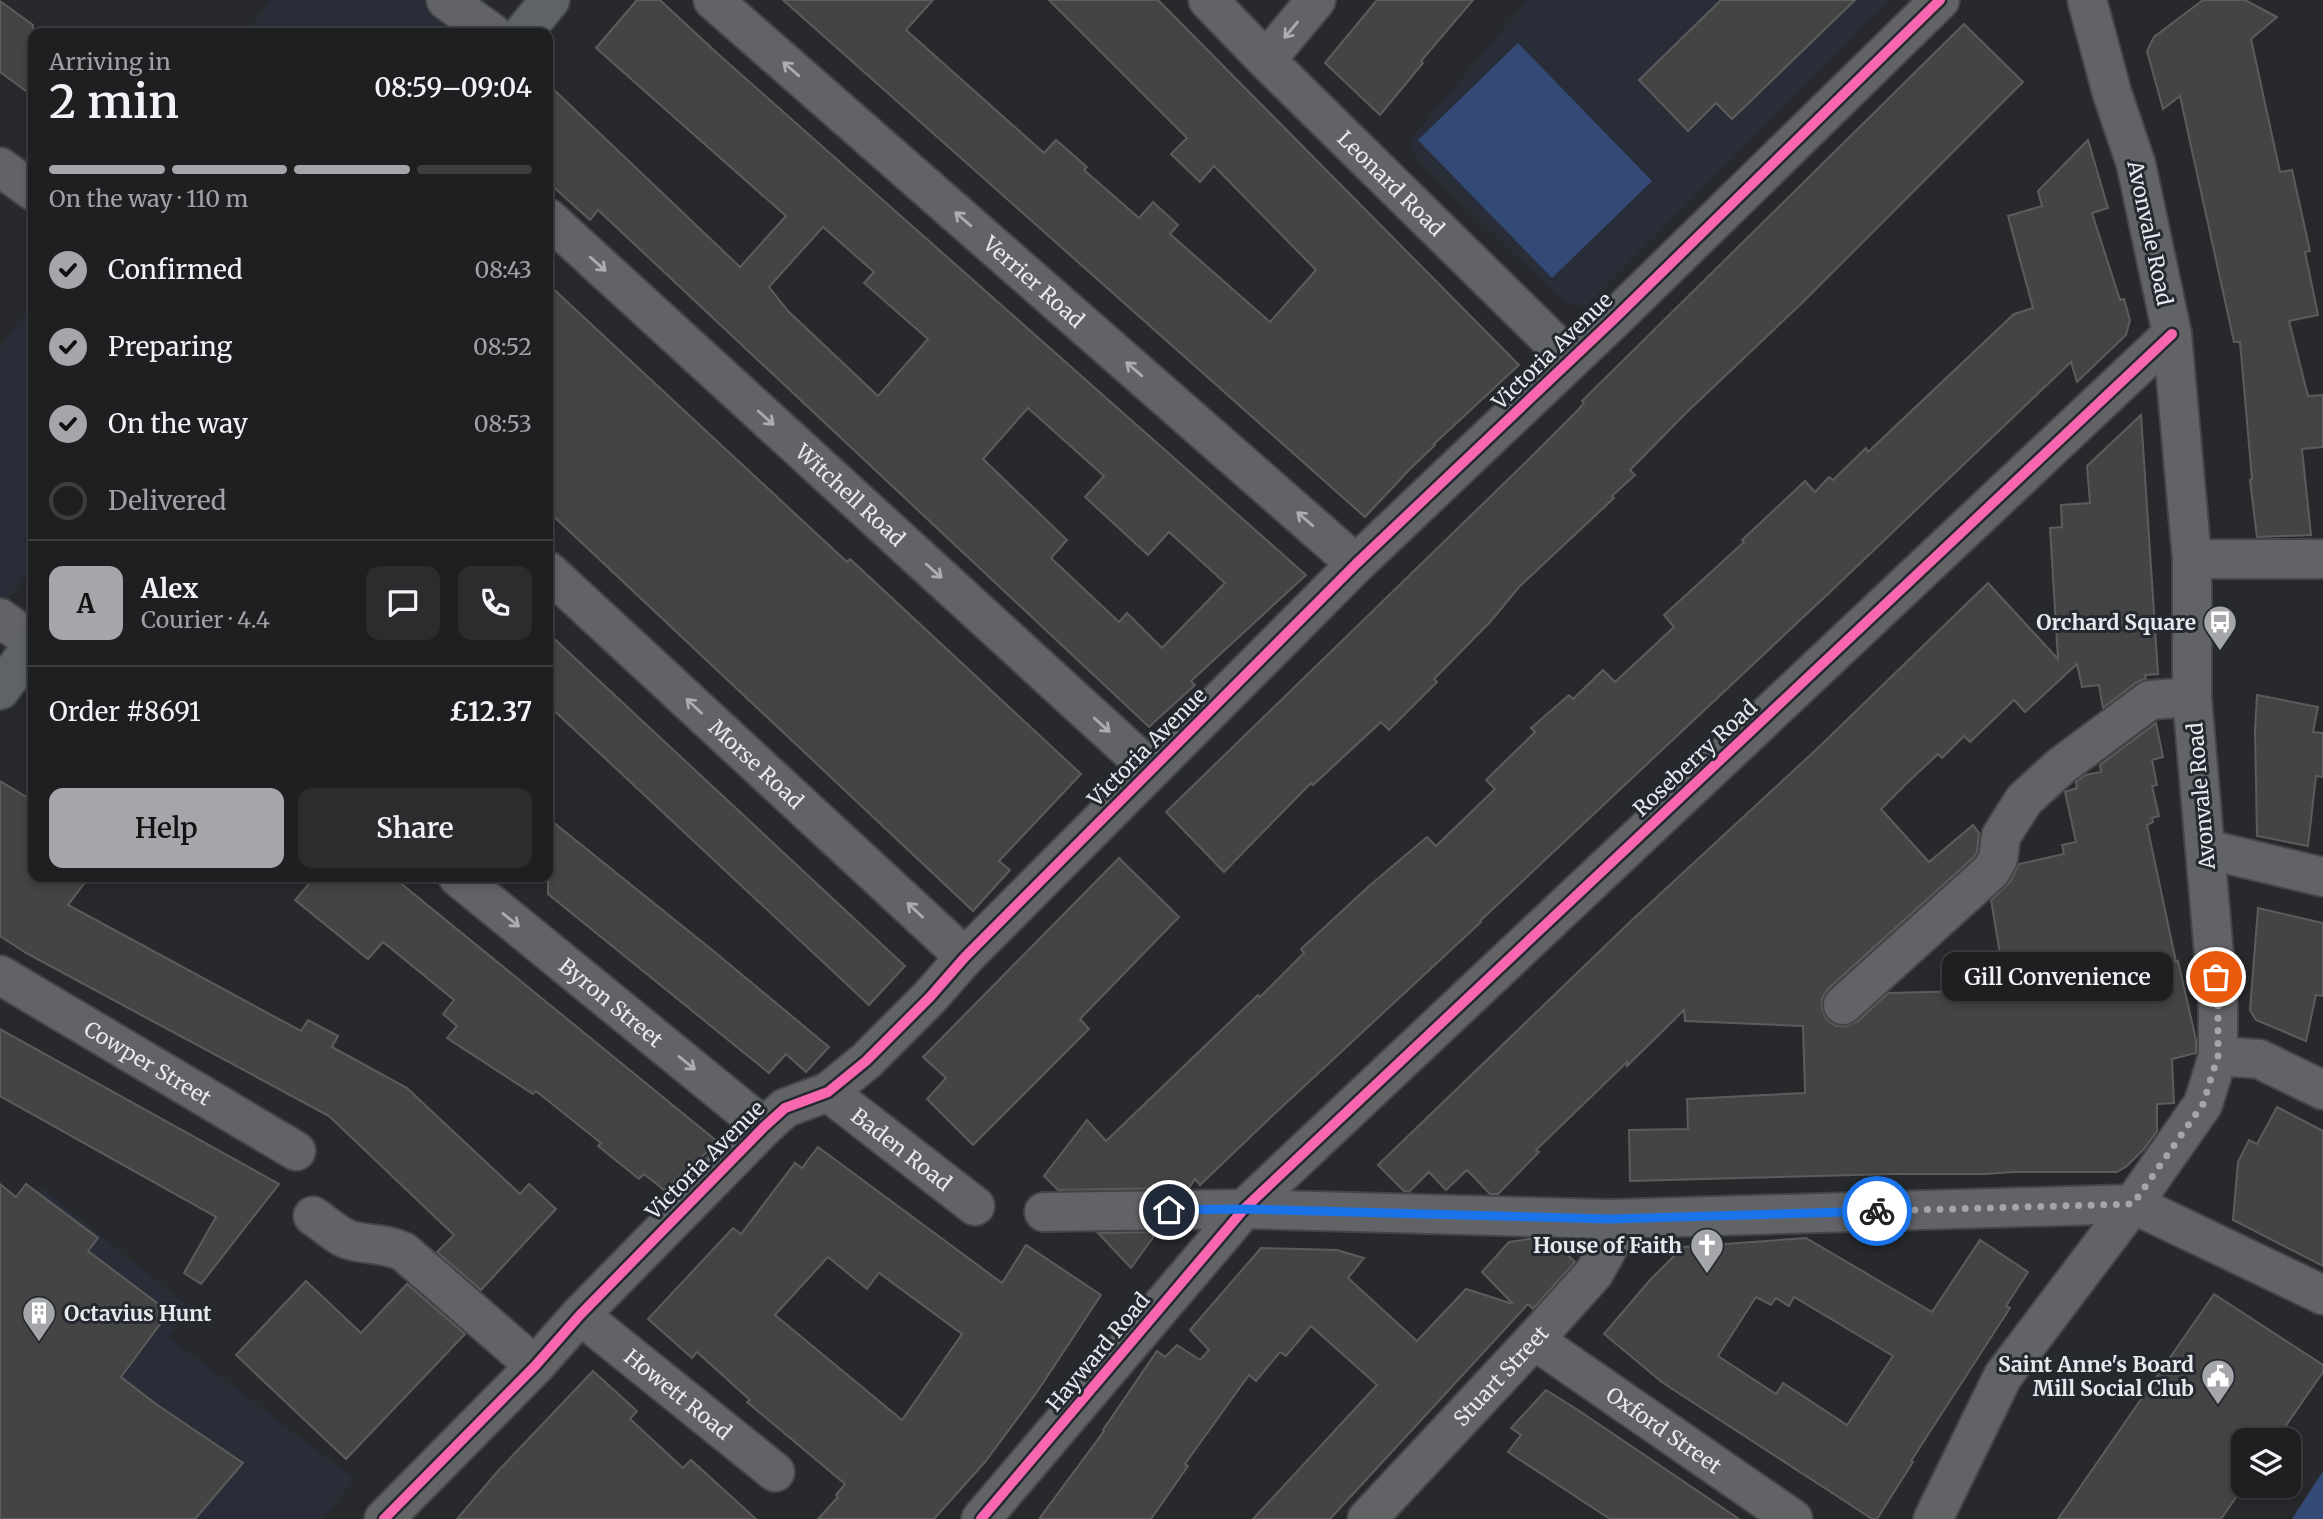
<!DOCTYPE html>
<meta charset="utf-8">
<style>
body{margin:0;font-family:Merriweather,serif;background:#2a2c2e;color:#f1f3f6;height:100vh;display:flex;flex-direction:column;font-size:26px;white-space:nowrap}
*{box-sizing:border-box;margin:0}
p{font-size:23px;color:#a0a2a5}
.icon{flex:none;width:38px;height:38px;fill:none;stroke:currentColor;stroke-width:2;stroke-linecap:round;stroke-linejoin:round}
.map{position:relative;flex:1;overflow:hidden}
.panel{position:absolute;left:28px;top:28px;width:525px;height:854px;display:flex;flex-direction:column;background:#1d1f21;border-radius:14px;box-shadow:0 4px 10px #0003,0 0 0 2px #3b3d3f}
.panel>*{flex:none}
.fabs{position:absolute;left:2231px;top:1428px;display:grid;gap:14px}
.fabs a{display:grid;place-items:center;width:70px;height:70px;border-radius:14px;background:#1d1f21;box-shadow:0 4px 10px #0003,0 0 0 2px #3b3d3f;font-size:35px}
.pin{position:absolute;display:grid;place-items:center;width:60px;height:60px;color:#fff;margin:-30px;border:4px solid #fff;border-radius:50%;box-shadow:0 2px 7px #0007}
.courier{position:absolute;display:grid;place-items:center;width:70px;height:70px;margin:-35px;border:5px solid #1a73e8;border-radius:50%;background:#fff;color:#222;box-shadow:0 2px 9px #0007}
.bubble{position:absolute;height:49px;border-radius:14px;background:#1d1f21;box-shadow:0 4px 10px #0003,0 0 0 2px #3b3d3f;font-size:23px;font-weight:600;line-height:49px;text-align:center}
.summary em{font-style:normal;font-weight:600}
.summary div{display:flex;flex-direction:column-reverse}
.summary{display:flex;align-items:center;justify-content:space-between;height:119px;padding:0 21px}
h1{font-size:46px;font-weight:600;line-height:52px}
.bar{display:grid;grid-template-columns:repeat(4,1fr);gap:10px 7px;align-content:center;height:84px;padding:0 21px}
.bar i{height:9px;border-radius:5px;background:#3b3d3f}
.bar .on{background:#a4a6aa}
.bar p{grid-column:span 4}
.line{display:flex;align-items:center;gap:18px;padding:0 21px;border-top:2px solid #3b3d3f}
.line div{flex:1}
.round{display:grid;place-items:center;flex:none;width:74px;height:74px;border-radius:14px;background:#2a2c2e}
ol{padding:0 21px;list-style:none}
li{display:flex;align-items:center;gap:21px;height:77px}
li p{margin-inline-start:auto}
li .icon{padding:7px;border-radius:50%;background:#a4a6aa;color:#111;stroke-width:4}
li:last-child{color:#a0a2a5}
li i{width:38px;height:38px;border:4px solid #3b3d3f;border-radius:50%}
.button{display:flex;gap:14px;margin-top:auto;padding:14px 21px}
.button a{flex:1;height:80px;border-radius:14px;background:#a4a6aa;color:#111;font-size:28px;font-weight:600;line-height:80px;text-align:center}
.button a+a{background:#2a2c2e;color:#f1f3f6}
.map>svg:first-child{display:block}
.built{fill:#282d38}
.green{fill:#344a76}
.building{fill:#454444;stroke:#5c5c5c;stroke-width:2;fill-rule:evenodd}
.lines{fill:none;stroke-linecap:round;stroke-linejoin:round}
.minor-casing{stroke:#434548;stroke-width:42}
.major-casing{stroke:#434548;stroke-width:42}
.minor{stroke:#616366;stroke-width:38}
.major{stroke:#5f6368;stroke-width:38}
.cycleway-casing{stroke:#24282f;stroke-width:15}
.cycleway{stroke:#f766af;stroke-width:10}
.oneway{stroke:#abadb1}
.done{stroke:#a4a6aa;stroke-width:7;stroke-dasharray:0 12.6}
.route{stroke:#1a73e8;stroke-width:9}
.labels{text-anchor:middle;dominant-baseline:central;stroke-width:6;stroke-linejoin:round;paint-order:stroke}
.street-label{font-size:21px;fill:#e7e9ee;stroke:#24282f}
.poi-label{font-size:21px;font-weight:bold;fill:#e7e9ee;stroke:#24282f;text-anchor:end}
</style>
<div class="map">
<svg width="2323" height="1519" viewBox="0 0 2323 1519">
<rect width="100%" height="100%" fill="#27292c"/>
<!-- built -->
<g class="built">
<path d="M 272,0 L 486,0 L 460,33 L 244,33 Z"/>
<path d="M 1528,0 L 1890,0 L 1586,306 L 1566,304 L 1418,161 L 1409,141 Z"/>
<path d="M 33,303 L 33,568 L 6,602 L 0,597 L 0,347 Z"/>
<path d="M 42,1188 L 190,1308 L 168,1337 L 355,1479 L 322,1519 L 0,1519 L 0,1240 Z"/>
</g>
<!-- green -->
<g class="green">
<path d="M 1518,43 L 1652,181 L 1552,278 L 1418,140 Z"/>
<path d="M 2323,1471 L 2323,1519 L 2292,1519 Z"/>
</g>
<!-- building -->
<g class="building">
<path d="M 637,0 L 660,0 L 718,54 L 1306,575 L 1191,681 L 1195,685 L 1149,727 L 598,210 L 590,220 L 548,182 L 548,84 L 740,267 L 786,216 L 596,48 ZM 823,227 L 874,272 L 864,283 L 928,339 L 878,396 L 788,311 L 769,287 ZM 1028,408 L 1104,476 L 1085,497 L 1148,555 L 1169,532 L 1225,583 L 1162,648 L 1127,613 L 1119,622 L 1051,558 L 1067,540 L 983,459 Z"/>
<path d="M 783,0 L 933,0 L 906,30 L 1044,153 L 1056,140 L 1087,167 L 1084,170 L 1139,218 L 1153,202 L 1178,225 L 1170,234 L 1270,322 L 1316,270 L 1214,166 L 1200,182 L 1171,154 L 1187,138 L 1049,0 L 1158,0 L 1519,365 L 1434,444 L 1435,445 L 1409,470 L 1365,517 Z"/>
<path d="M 1377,0 L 1473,0 L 1421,61 L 1423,63 L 1380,115 L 1325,63 Z"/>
<path d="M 1721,0 L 1855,0 L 1732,119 L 1716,103 L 1688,131 L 1639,80 Z"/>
<path d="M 2203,0 L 2245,0 L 2277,17 L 2251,39 L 2280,172 L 2292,170 L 2310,251 L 2305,252 L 2318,315 L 2289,321 L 2308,396 L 2323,395 L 2323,447 L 2302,449 L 2311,535 L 2257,537 L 2250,480 L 2252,479 L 2240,342 L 2234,342 L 2180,96 L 2163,109 L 2147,51 L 2154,37 Z"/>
<path d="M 0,1 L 33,25 L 33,96 L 0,72 Z"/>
<path d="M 1964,24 L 2023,82 L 1803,302 L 1686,413 L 1630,470 L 1635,475 L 1612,496 L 1614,498 L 1519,587 L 1491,621 L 1434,679 L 1437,682 L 1389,730 L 1381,722 L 1313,785 L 1311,783 L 1224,872 L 1166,812 L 1528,460 L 1577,411 L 1584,403 L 1582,401 Z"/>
<path d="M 2088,140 L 2108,208 L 2092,213 L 2120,300 L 2124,299 L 2130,320 L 2126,335 L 2077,382 L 2071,362 L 1829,593 L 1480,921 L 1481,922 L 1270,1118 L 1200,1185 L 1195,1179 L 1189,1188 L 1058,1190 L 1044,1176 L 1087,1120 L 1106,1141 L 1258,995 L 1260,997 L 1304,953 L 1301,949 L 1369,886 L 1427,837 L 1436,846 L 1465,818 L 1495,789 L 1486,780 L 1535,732 L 1531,728 L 1569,695 L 1573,699 L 1603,670 L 1615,682 L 1674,627 L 1664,615 L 1744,542 L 1742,540 L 1805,481 L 1815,492 L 1829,477 L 1833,480 L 1866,448 L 1868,452 L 2014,314 L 2033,308 L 2008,216 L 2042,206 L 2038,191 Z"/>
<path d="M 548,284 L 847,562 L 850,559 L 1081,774 L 999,861 L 1010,870 L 973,911 L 548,511 Z"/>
<path d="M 2141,415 L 2158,674 L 2145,675 L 2146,679 L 2137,682 L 2103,708 L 2099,685 L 2082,687 L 2077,664 L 2025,712 L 2014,700 L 1970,742 L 1964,736 L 1942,758 L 1938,754 L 1906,784 L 1881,809 L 1929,862 L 1973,825 L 1979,833 L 1977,852 L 1974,857 L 1828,989 L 1822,998 L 1822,1009 L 1827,1020 L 1836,1026 L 1847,1026 L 1858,1021 L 1888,993 L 2006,990 L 1991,900 L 2010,882 L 2019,864 L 2064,854 L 2062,845 L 2076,842 L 2065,792 L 2077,788 L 2076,782 L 2085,775 L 2101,772 L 2100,765 L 2156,723 L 2163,757 L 2152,760 L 2157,785 L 2152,786 L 2159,816 L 2152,818 L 2153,822 L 2147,825 L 2176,962 L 2178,961 L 2196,1040 L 2196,1053 L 2172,1059 L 2174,1103 L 2157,1104 L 2157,1131 L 2144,1149 L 2127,1166 L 2117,1172 L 2013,1172 L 1985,1174 L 1893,1174 L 1630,1181 L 1629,1130 L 1688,1129 L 1687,1099 L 1805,1093 L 1803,1026 L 1685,1021 L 1684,1010 L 1627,1066 L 1627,1062 L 1536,1150 L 1539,1152 L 1498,1194 L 1490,1194 L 1467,1170 L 1446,1190 L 1429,1172 L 1409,1192 L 1404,1191 L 1378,1165 L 1632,920 L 1820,746 L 1988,583 L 2058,659 L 2050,528 L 2062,527 L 2061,505 L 2090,503 L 2087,466 Z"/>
<path d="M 548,633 L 905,966 L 869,1005 L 548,705 Z"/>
<path d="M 2257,695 L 2318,707 L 2313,732 L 2323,733 L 2323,777 L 2316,776 L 2308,846 L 2257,836 L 2255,730 Z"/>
<path d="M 0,781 L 33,801 L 33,877 L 89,877 L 68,905 L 301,1031 L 308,1020 L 338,1036 L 332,1047 L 407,1088 L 520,1194 L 529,1184 L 556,1209 L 481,1290 L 437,1252 L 454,1235 L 329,1116 L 26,953 L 0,936 Z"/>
<path d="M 548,818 L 711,949 L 829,1047 L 806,1072 L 786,1054 L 769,1073 L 548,894 Z"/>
<path d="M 1119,858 L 1179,917 L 1080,1019 L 1089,1029 L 973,1145 L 927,1099 L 946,1078 L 923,1057 Z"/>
<path d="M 315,877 L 393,877 L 718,1142 L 664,1190 L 644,1174 L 639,1179 L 598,1146 L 601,1143 L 536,1091 L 533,1094 L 447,1038 L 457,1026 L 443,1014 L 454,1000 L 383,942 L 368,959 L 295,900 Z"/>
<path d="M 2258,908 L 2323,923 L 2323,996 L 2316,995 L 2306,1041 L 2256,1020 L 2250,1010 Z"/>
<path d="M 0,1029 L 279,1184 L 201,1284 L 184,1273 L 216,1217 L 0,1096 Z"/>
<path d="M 2277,1107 L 2323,1131 L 2323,1266 L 2233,1220 L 2238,1162 L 2249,1140 L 2257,1144 Z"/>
<path d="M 818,1147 L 1002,1283 L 1026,1245 L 1101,1295 L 1037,1392 L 985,1462 L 934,1519 L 818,1519 L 838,1497 L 836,1495 L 845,1484 L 747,1402 L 750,1400 L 697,1352 L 692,1358 L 648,1319 L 733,1228 L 741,1234 L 795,1163 L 802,1168 ZM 828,1257 L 867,1289 L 879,1273 L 962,1334 L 902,1420 L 775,1315 Z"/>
<path d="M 0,1184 L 16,1197 L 26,1184 L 98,1238 L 88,1251 L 169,1312 L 121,1377 L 156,1404 L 243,1463 L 195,1519 L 0,1519 Z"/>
<path d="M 1157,1232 L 1131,1268 L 1098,1233 Z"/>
<path d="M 1806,1238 L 1932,1312 L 1980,1240 L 2028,1272 L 2006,1306 L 2010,1308 L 1911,1461 L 1913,1462 L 1877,1519 L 1872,1519 L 1843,1500 L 1663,1383 L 1604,1334 L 1650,1280 L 1683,1247 ZM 1756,1297 L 1771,1305 L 1776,1298 L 1789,1306 L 1794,1297 L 1893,1356 L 1847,1425 L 1783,1383 L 1776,1394 L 1718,1356 Z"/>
<path d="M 1530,1239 L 1551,1239 L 1575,1262 L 1533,1309 L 1528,1304 L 1330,1519 L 1253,1519 L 1377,1385 L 1311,1326 L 1286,1356 L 1280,1352 L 1256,1381 L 1249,1375 L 1185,1464 L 1188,1466 L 1151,1519 L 1039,1519 L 1104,1431 L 1103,1430 L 1157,1351 L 1165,1357 L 1177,1345 L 1200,1360 L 1209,1350 L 1190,1330 L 1261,1248 L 1337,1250 L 1364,1258 L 1348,1278 L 1417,1341 L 1466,1289 L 1513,1304 L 1482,1272 L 1509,1242 Z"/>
<path d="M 306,1281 L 361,1333 L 407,1284 L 465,1334 L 346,1459 L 236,1355 Z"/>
<path d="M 2214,1294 L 2323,1365 L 2323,1372 L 2276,1440 L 2244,1440 L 2244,1486 L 2221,1519 L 2058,1519 Z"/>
<path d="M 593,1371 L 637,1411 L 630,1419 L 683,1468 L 691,1460 L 756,1519 L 457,1519 L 498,1471 Z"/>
<path d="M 1546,1390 L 1578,1410 L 1739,1519 L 1610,1519 L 1508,1452 L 1521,1435 L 1511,1428 Z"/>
</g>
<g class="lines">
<!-- minor casing -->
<g class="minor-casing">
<g id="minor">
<path d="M 446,0 L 492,33"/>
<path id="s1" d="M 713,0 L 1356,564"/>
<path id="s2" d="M 1208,0 L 1266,60 L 1571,360"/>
<path d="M 1266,60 L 1316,0"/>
<path d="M 0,167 L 33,191"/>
<path id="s3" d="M 548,218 L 1151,770"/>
<path d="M 2192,559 L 2323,559"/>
<path id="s4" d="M 548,571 L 965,957"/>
<path d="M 0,618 L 33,642"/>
<path d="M 2206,849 L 2323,877"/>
<path id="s5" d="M 458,877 L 764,1127"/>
<path id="s6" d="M 0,975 L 296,1151"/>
<path d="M 1843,1005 L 1991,871 L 1998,859 L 2001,836 L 2024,800 L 2061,766 L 2150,700 L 2192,697"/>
<path d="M 2218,1056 L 2259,1059 L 2323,1090"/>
<path id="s7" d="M 828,1092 L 975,1206"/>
<path d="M 1044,1212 L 1244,1209 L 1610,1219 L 2133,1204 L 2323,1295"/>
<path d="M 313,1216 C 325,1224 337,1236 350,1240 C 369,1246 384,1242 404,1252 L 535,1366"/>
<path id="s8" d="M 580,1315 L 775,1472"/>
<path id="s9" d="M 1534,1340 L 1793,1519"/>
<path d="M 384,1519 L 535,1366 L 580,1315 L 764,1127 L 785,1108 L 828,1092 L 866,1061 L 930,997 L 965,957 L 1356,564 L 1614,319 L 1940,0"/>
<path d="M 981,1519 L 1244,1209 L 2172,334"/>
<path id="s10" d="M 1367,1519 L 1534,1340 L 1594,1273 L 1610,1244 L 1610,1219"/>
<path d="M 1933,1519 L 2003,1376 L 2133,1204 L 2203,1104 L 2218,1056 L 2218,1002 L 2192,697 L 2192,559 L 2172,334 L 2136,164 L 2112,93 L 2087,0"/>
</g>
</g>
<!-- major casing -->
<g class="major-casing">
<g id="major">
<path d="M 523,33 L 550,0"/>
<path d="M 0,690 L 33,645"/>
</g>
</g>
<!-- minor -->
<use href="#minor" class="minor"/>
<!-- major -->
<use href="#major" class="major"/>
<!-- cycleway casing -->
<g class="cycleway-casing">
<g id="cycleway">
<path d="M 384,1519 L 535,1366 L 580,1315 L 764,1127 L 785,1108 L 828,1092 L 866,1061 L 930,997 L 965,957 L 1356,564 L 1614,319 L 1940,0"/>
<path d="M 981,1519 L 1244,1209 L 2172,334"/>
</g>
</g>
<!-- cycleway -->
<use href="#cycleway" class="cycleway"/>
</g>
<!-- one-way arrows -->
<defs><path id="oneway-shaft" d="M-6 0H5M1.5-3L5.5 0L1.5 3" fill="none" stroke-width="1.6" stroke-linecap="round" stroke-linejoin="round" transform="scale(1.75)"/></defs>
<g class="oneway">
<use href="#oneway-shaft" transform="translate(1291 30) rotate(130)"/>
<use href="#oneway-shaft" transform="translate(791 69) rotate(-139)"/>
<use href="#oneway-shaft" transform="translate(963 219) rotate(-139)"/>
<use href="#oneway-shaft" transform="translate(598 264) rotate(42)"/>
<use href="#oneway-shaft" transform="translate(1134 369) rotate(-139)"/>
<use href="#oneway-shaft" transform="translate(766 418) rotate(42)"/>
<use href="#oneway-shaft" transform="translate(1305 519) rotate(-139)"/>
<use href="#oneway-shaft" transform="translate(934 571) rotate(42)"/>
<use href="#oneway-shaft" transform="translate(694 706) rotate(-137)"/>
<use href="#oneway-shaft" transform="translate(1102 725) rotate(42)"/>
<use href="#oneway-shaft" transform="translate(915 910) rotate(-137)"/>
<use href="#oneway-shaft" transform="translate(511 920) rotate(39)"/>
<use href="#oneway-shaft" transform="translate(687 1063) rotate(39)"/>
</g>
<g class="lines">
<!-- done -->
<path class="done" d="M 1877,1211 L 2133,1204 L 2203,1104 L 2218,1056 L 2218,1002 L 2216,977"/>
<!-- route -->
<path class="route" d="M 1169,1210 L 1244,1209 L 1610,1219 L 1877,1211"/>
</g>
<!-- icons -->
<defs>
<g id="bus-pin" transform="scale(1.75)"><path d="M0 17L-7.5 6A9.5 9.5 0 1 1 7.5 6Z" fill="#a4a6aa" stroke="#24282f"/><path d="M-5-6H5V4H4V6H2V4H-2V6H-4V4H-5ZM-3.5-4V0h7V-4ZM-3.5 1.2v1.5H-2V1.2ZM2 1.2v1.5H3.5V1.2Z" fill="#fff"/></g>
<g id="church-pin" transform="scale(1.75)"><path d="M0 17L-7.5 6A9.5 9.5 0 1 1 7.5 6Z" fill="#a4a6aa" stroke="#24282f"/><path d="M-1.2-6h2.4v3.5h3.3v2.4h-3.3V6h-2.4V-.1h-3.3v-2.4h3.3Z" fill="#fff"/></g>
<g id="building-pin" transform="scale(1.75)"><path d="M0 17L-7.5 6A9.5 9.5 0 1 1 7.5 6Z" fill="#a4a6aa" stroke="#24282f"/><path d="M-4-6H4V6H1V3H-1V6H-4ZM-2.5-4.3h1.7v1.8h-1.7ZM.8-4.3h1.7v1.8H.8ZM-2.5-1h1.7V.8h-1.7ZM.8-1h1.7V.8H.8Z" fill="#fff"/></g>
<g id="civic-pin" transform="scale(1.75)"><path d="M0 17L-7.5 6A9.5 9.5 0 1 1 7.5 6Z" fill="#a4a6aa" stroke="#24282f"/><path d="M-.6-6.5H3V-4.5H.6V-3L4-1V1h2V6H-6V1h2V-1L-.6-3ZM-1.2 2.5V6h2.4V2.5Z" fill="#fff"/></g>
</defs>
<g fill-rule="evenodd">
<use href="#bus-pin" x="2220" y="622"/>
<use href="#church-pin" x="1707" y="1245"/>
<use href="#building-pin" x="39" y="1313"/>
<use href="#civic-pin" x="2218" y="1376"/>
</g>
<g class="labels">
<!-- street labels -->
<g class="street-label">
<text stroke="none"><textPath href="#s2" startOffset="259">Leonard Road</textPath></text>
<text transform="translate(2150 233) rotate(78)">Avonvale Road</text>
<text stroke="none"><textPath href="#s1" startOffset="427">Verrier Road</textPath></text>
<text transform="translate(1552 351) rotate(-44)">Victoria Avenue</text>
<text stroke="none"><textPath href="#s3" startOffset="410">Witchell Road</textPath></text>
<text transform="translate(1147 747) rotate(-45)">Victoria Avenue</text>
<text transform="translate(1695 758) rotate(-43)">Roseberry Road</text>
<text stroke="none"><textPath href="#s4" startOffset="284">Morse Road</textPath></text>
<text transform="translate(2201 796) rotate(-95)">Avonvale Road</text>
<text stroke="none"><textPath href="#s5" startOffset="198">Byron Street</textPath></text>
<text stroke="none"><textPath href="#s6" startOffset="172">Cowper Street</textPath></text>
<text stroke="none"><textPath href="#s7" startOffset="93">Baden Road</textPath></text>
<text transform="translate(705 1160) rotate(-45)">Victoria Avenue</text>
<text transform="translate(1098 1352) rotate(-50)">Hayward Road</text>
<text stroke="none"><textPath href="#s10" startOffset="196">Stuart Street</textPath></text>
<text stroke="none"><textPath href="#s8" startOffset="126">Howett Road</textPath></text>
<text stroke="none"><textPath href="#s9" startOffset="158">Oxford Street</textPath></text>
</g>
<!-- poi labels -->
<g class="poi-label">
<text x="2196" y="622">Orchard Square</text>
<text x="1682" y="1245">House of Faith</text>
<text x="64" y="1313" text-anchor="start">Octavius Hunt</text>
<text x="2194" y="1364">Saint Anne's Board<tspan x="2194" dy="24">Mill Social Club</tspan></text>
</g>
</g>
</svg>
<div class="fabs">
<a><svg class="icon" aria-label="layers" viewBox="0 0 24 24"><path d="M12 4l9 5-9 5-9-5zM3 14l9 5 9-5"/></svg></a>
</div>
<div class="pin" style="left:2216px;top:977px;background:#ea580c"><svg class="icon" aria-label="bag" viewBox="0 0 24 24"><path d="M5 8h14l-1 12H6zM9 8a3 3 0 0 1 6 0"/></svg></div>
<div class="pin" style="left:1169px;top:1210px;background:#1f2937"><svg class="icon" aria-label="home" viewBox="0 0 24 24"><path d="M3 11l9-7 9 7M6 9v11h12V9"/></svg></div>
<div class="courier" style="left:1877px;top:1211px"><svg class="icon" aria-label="bike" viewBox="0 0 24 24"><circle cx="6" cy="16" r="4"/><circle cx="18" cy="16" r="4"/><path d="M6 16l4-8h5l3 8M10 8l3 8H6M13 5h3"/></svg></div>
<div class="bubble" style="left:1942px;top:952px;width:231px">Gill Convenience</div>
<section class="panel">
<div class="summary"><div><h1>2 min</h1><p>Arriving in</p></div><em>08:59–09:04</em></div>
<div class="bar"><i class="on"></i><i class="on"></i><i class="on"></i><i></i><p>On the way · 110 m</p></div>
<ol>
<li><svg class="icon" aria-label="check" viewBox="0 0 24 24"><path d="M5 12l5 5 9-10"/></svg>Confirmed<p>08:43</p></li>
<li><svg class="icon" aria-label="check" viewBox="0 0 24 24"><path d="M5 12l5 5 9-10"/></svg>Preparing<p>08:52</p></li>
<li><svg class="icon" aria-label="check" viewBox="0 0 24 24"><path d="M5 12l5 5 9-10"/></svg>On the way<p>08:53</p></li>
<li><i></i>Delivered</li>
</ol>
<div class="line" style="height:126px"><b class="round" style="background:#a4a6aa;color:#111">A</b><div><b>Alex</b><p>Courier · 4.4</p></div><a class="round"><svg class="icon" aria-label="chat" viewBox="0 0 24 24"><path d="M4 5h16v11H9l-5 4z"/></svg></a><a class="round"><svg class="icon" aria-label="phone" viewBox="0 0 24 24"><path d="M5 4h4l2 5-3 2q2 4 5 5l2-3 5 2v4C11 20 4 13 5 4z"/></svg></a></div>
<div class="line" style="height:91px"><div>Order #8691</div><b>£12.37</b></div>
<div class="button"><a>Help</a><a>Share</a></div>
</section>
</div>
